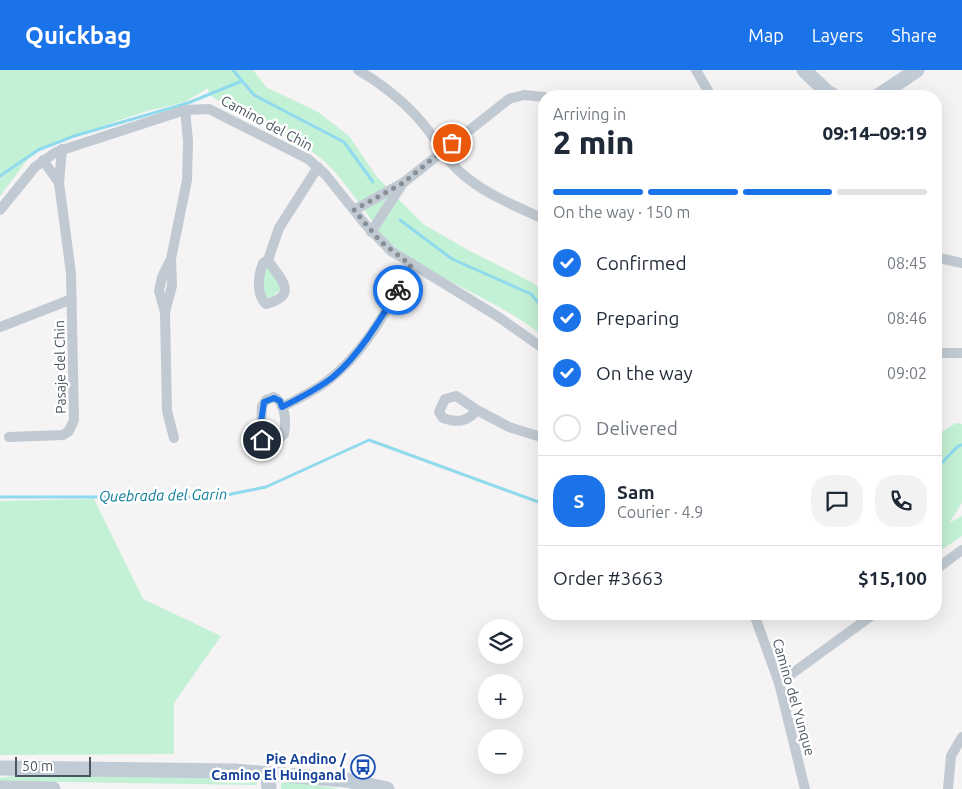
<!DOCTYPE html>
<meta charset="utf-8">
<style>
body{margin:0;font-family:Ubuntu,sans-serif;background:#f2f2f3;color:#1f2937;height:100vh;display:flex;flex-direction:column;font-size:19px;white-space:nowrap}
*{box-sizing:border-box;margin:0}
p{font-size:16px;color:#747a83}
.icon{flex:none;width:28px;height:28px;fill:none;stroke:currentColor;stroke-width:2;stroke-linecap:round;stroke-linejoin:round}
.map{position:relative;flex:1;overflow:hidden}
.side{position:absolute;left:538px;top:20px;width:404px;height:530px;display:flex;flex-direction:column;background:#fff;border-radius:20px;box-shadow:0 5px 20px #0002}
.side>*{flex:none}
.controls{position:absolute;left:478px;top:549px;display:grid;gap:10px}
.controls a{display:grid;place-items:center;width:45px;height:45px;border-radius:50%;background:#fff;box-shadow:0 5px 20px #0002;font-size:25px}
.scale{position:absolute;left:15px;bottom:12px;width:76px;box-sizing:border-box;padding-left:5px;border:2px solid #4a5661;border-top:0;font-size:14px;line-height:18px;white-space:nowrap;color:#4a5661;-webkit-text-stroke:4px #fff;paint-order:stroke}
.pin{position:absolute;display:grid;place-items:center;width:42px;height:42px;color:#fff;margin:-21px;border:2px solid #fff;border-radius:50%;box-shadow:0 1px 5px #0007}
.courier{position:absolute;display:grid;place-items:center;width:50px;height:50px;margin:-25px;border:4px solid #1a73e8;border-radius:50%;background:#fff;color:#222;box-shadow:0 1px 6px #0007}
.overview em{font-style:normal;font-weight:800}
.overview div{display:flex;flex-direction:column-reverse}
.overview{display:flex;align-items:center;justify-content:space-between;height:85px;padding:0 15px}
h1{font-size:32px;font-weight:800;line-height:38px}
.bar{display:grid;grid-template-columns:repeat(4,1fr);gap:8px 5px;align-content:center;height:60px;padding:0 15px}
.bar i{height:6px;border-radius:4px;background:#e0e1e3}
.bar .active{background:#1a73e8}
.bar p{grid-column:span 4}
.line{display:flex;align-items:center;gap:12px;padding:0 15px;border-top:1px solid #e0e1e3}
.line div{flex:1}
.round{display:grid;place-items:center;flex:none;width:52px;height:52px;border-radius:20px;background:#f2f2f3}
ol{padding:0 15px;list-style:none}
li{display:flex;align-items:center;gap:15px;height:55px}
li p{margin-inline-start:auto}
li .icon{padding:5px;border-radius:50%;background:#1a73e8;color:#fff;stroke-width:4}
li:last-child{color:#747a83}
li i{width:28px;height:28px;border:2px solid #e0e1e3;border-radius:50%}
header{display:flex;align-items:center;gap:30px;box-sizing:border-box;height:70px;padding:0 25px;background:#1a73e8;color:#fff}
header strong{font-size:24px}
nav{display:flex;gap:28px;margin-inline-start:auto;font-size:18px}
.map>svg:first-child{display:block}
.green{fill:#c3f1d5}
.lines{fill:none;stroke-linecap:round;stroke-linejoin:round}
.stream{stroke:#90daee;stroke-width:3}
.street{stroke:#c1cad2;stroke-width:10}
.secondary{stroke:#c1cbd6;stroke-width:15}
.done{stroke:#868d94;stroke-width:5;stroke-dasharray:0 9}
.route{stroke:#1a73e8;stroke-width:6}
.labels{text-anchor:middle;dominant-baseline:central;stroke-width:5;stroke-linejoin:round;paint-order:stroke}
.street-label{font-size:14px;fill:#4a5661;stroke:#fff}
.transit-label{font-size:14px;font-weight:bold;fill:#164399;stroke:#fff;text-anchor:end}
.water-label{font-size:15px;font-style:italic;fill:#0c7c9b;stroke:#fff}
</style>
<header>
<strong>Quickbag</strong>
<nav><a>Map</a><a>Layers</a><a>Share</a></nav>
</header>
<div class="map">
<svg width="962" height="719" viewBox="0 0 962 719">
<rect width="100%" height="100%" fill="#f5f3f3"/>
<!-- green -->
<g class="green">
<path d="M 0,0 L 253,0 L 266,17 L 318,42 L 349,66 L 377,107 L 423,154 L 468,180 L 533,213 L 544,222 L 544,267 C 496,227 432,210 385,169 C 378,162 373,152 367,144 C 354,126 336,100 318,86 C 285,60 244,47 209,25 L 208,18 L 185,32 L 147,41 L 51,73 L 28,89 L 0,126 Z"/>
<path d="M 268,195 L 280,212 L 281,219 C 275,224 272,230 264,226 L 263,198 Z"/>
<path d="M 956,353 L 962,354 L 962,433 L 949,453 L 962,446 L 962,466 L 935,484 L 935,366 Z"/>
<path d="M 94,429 L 143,529 L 221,566 L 174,633 L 174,684 L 0,685 L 0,431 Z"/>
<path d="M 21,705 L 254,707 L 257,710 L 257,715 L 0,711 L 0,708 Z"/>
<path d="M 283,710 L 340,719 L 281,719 L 281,714 Z"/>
</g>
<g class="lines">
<!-- stream -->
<g class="stream">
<path d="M 233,0 L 254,25 L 344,72 L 373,112"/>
<path d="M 0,106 L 38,80 L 74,66 L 188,33 L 242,11"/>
<path d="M 400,150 L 452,189 L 531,224 L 544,239"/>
<path d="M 935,400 L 958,376 L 962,375"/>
<path d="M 0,427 L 217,427 L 266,417 L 369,370 L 544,434"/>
</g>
<!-- street -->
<g class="street">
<path d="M 358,0 C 385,16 408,34 428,60 C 438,73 445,88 458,100 C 482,123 513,135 544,149"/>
<path d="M 696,0 L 711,26"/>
<path d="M 43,90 L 59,113"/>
<path d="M 0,140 L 35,97 L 56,82 L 185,40 L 209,39 L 308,89 L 325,104 L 365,154 L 391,181 L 497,246 L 544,279"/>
<path d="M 354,140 L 403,113 L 509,29 L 524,25 L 544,27"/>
<path d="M 371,162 L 403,113"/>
<path d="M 935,187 L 962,193"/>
<path d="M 268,190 C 277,206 302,225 266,234 C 256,225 258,205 263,193 Z"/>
<path d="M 268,190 L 279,158 L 318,97"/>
<path d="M 170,191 L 162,207 L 159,221 L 165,242 L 167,341 L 174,368"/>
<path d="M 165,242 L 172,216 L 171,189 L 187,110 L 188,71 L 185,40"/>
<path d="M 0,257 L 72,229"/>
<path d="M 935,283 L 962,283"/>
<path d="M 274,327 C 286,332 286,353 284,364 L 279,369 L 266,373 L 261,367 L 262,336 L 266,330 Z"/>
<path d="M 282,337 C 297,329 313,322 326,312 C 364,284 390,236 411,195"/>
<path d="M 477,340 C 467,352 457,353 443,348 L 439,342 L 445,329 L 456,326 L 477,340 L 509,357 L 544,368"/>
<path d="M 9,367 L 63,365 L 69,361 L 74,350 L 71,203 L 59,113 L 62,79"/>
<path d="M 935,500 L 962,480"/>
<path d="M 754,544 L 779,613 L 805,719"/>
<path d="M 779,613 L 874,544"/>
<path d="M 948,719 L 951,686 L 962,667"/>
</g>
<!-- secondary -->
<g class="secondary">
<path d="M 804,0 L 826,21 L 834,26"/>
<path d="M 878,26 L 917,0"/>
<path d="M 0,698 L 234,701 L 346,710 L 387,719"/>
<path d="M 268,703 L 269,719"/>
<path d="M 0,718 L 53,719"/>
</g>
</g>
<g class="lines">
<!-- done -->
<path class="done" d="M 398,220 L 411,195 L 381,172 L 354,140 L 403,113 L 452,73"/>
<!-- route -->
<path class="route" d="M 262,370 L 260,359 L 264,332 L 274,328 L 280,331 L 282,337 C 300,328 318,319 333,307 C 360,284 380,250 398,220"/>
</g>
<!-- icons -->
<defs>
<g id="bus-ring" transform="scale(1.25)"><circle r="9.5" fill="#fff" stroke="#1a4fb4" stroke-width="1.5"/><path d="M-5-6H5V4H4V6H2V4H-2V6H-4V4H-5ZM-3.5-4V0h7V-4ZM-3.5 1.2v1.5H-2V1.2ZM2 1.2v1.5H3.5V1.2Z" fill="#1a4fb4"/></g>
</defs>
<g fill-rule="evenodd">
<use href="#bus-ring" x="363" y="697"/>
</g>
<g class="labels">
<!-- street labels -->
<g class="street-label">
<text transform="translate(267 53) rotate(28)">Camino del Chin</text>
<text transform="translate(60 297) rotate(-91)">Pasaje del Chin</text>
<text transform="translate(794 627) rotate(74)">Camino del Yunque</text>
</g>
<!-- transit labels -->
<g class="transit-label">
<text x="346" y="689">Pie Andino /<tspan x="346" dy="16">Camino El Huinganal</tspan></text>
</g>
<!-- water labels -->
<g class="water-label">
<text transform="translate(163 425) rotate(-1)">Quebrada del Garin</text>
</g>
</g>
</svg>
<div class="controls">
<a><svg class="icon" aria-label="layers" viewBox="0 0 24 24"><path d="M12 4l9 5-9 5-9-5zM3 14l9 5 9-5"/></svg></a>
<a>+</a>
<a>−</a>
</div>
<div class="scale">50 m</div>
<div class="pin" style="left:452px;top:73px;background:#ea580c"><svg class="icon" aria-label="bag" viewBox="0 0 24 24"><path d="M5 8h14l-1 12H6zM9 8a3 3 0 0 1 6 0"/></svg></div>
<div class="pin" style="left:262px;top:370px;background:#1f2937"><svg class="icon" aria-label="home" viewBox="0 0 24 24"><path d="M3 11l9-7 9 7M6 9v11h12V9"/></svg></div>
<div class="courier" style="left:398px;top:220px"><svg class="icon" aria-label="bike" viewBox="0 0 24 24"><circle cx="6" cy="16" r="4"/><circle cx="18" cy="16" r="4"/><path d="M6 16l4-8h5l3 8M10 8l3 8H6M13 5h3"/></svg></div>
<section class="side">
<div class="overview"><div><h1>2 min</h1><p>Arriving in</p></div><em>09:14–09:19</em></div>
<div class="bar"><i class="active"></i><i class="active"></i><i class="active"></i><i></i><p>On the way · 150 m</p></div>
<ol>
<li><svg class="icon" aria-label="check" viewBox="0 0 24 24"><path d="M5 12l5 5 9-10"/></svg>Confirmed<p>08:45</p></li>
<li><svg class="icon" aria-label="check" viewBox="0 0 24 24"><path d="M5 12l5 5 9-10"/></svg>Preparing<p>08:46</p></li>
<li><svg class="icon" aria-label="check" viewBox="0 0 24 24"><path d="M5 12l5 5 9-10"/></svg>On the way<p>09:02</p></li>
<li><i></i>Delivered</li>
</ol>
<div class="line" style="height:90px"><b class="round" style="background:#1a73e8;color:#fff">S</b><div><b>Sam</b><p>Courier · 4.9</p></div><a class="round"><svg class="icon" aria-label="chat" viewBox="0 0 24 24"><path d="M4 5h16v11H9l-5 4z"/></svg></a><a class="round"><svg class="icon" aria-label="phone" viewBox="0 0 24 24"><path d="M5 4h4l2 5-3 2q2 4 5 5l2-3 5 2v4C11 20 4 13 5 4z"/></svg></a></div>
<div class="line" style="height:65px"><div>Order #3663</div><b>$15,100</b></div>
</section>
</div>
